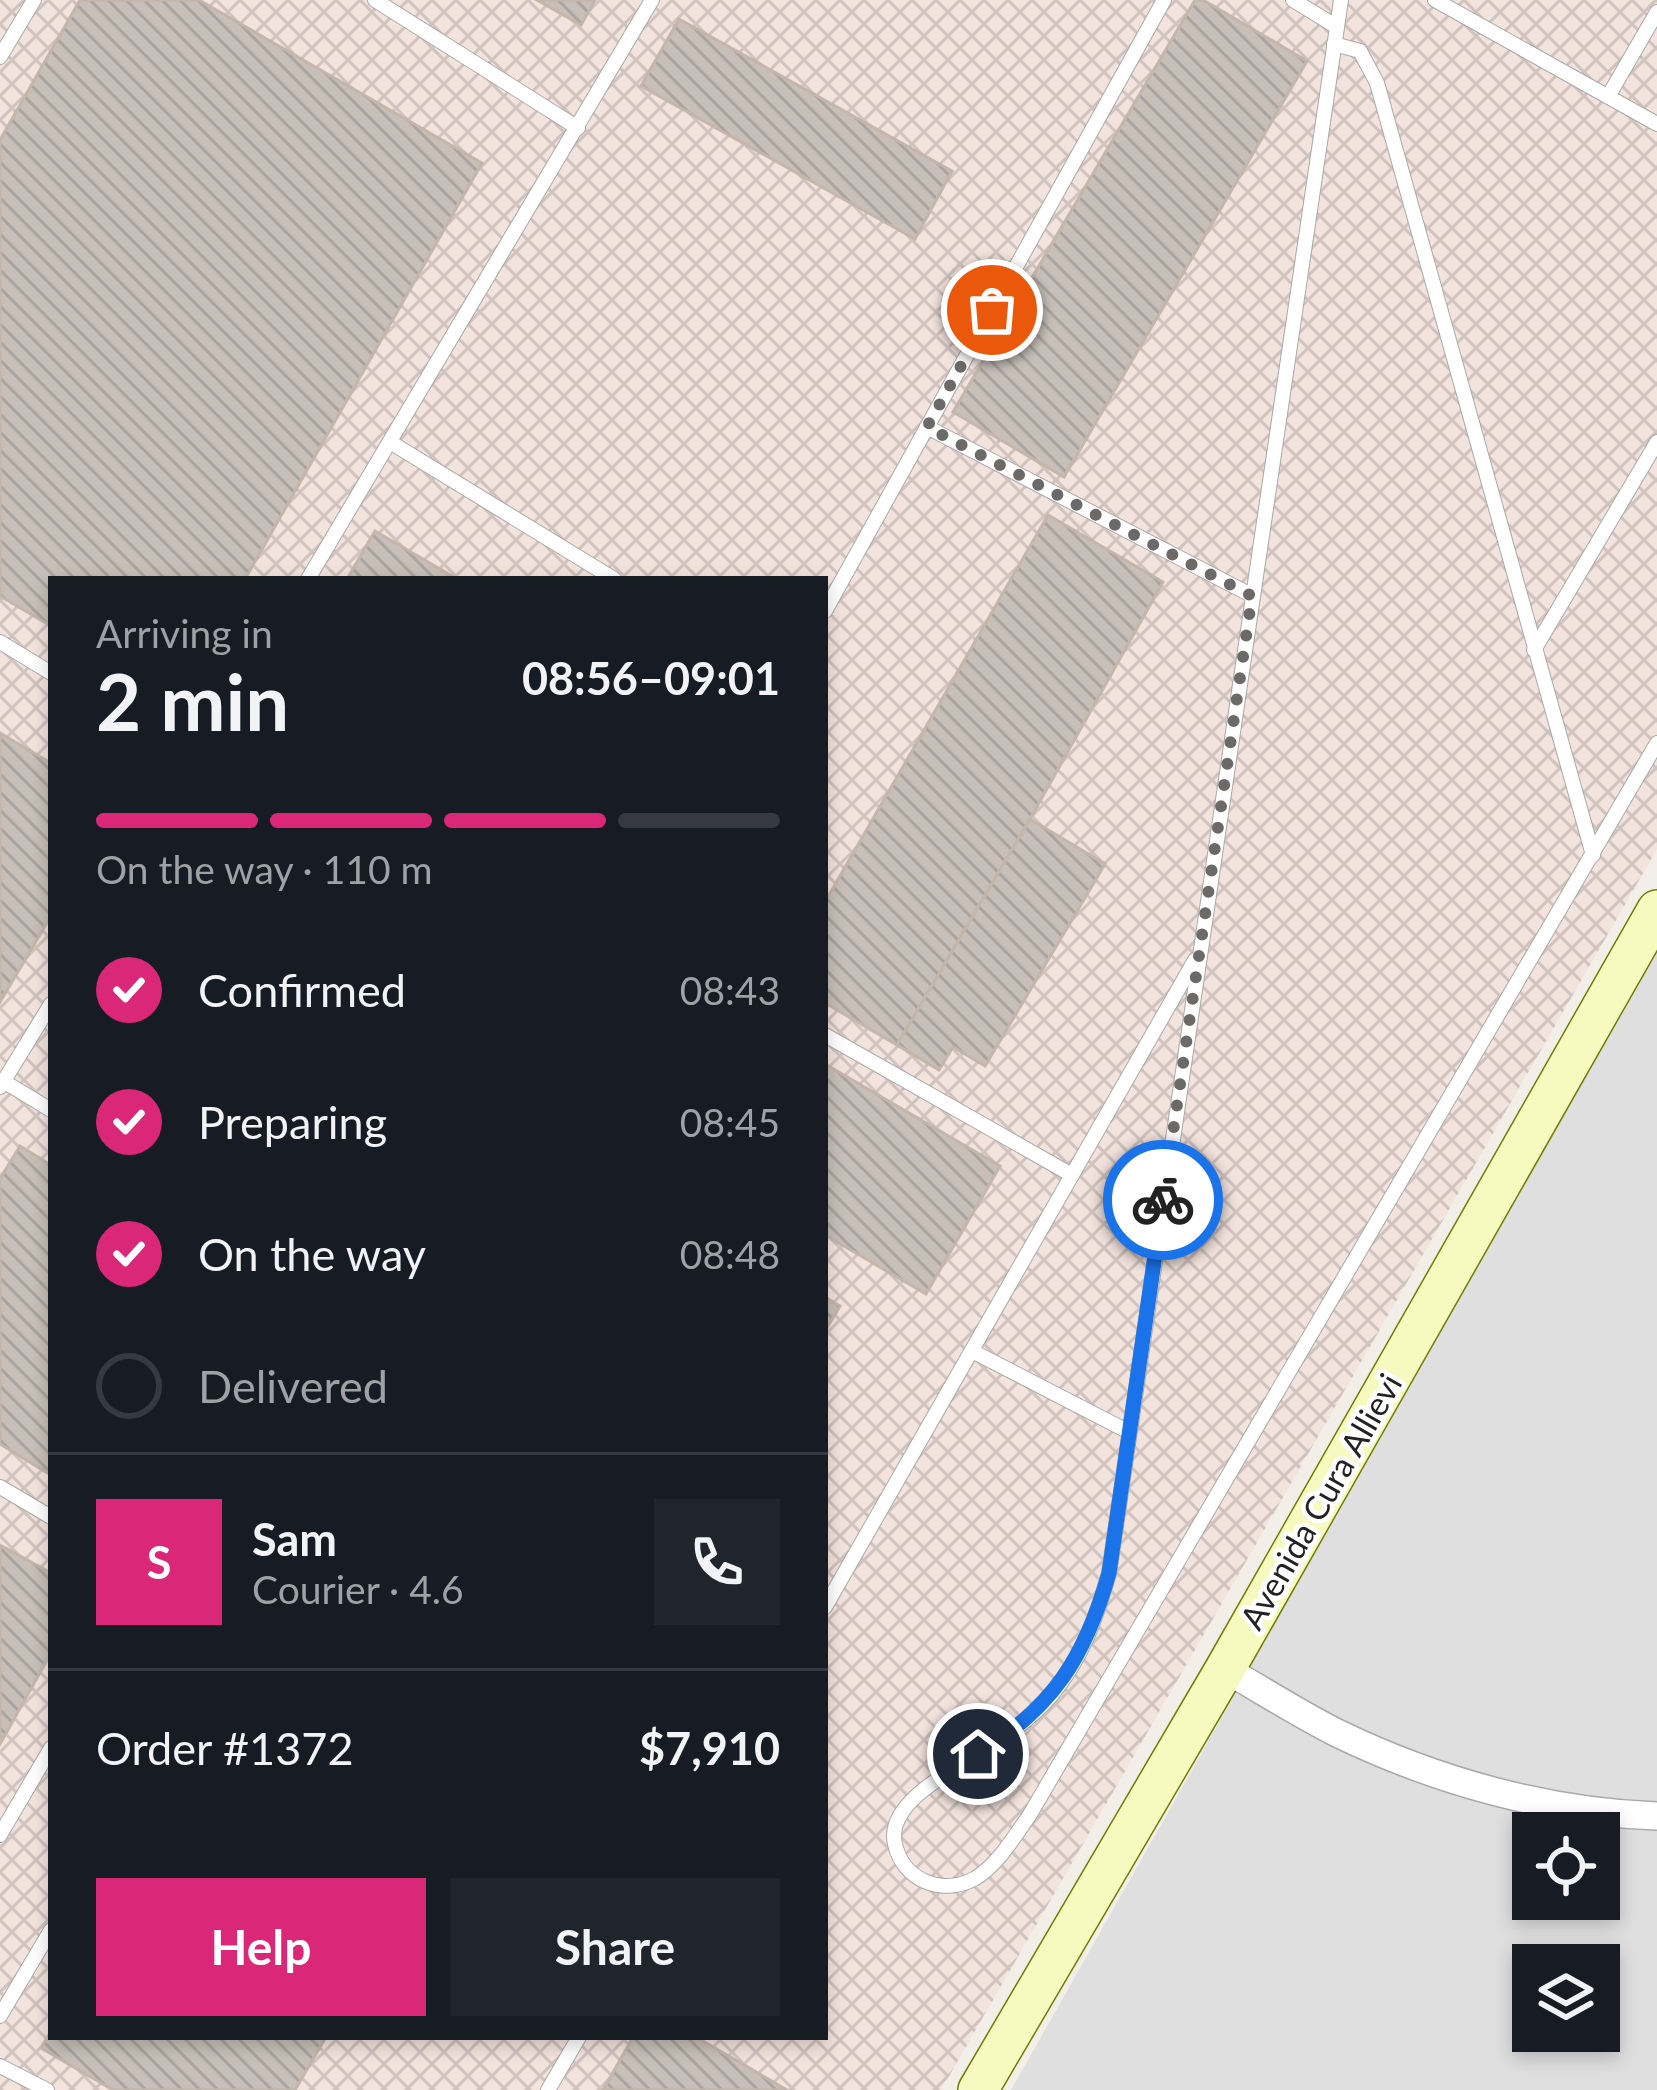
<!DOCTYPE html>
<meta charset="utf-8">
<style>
body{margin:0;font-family:Lato,sans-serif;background:#20242c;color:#f1f3f6;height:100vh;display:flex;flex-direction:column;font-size:45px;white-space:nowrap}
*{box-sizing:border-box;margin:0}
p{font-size:39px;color:#9ea1a6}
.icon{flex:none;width:66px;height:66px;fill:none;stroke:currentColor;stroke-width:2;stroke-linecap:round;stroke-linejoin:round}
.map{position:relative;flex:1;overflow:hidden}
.side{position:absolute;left:48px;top:576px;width:780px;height:1464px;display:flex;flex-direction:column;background:#171b24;border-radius:0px;box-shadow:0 6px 18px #0003}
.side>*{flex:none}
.controls{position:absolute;left:1512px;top:1812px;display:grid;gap:24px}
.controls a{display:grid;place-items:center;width:108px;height:108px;border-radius:0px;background:#171b24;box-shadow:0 6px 18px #0003;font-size:60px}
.pin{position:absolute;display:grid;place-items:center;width:102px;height:102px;color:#fff;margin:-51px;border:6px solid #fff;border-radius:50%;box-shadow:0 3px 12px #0007}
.courier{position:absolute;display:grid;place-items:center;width:120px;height:120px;margin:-60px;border:9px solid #1a73e8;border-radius:50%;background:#fff;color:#222;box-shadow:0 3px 15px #0007}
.summary em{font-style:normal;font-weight:700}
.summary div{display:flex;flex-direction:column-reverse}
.summary{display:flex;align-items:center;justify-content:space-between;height:204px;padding:0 48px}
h1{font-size:78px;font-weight:700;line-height:90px}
.bar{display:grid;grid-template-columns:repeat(4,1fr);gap:18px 12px;align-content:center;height:144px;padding:0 48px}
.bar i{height:15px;border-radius:9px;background:#363941}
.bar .on{background:#db2777}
.bar p{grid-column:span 4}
.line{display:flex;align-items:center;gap:30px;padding:0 48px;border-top:3px solid #363941}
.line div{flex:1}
.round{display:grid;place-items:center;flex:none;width:126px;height:126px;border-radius:0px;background:#20242c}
ol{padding:0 48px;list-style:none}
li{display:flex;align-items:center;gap:36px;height:132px}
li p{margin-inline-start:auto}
li .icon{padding:12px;border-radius:50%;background:#db2777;color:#fff;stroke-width:4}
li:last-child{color:#9ea1a6}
li i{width:66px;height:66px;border:6px solid #363941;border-radius:50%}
.button{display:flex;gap:24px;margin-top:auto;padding:24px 48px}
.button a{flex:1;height:138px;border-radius:0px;background:#db2777;color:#fff;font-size:48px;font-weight:700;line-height:138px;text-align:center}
.button a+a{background:#20242c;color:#f1f3f6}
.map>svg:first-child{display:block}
.residential{fill:#e0dfdf;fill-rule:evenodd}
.military{fill:url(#military-cross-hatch);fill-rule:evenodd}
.building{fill:url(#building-back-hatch);stroke:#c4b6ab;stroke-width:3}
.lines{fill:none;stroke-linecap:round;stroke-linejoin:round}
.lane-casing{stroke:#a9a9a9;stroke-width:16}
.street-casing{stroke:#a9a9a9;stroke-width:30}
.secondary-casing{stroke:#707d05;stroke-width:42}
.lane{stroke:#fff;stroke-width:14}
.street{stroke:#fff;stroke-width:27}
.secondary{stroke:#f7fabf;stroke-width:39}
.done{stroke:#6b6a68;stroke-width:12;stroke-dasharray:0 21.6}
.route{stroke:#1a73e8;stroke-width:15}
.labels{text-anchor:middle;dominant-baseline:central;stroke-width:9;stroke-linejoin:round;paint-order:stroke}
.street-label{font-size:33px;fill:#222;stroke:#fff}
</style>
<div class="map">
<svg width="1657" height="2090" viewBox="0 0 1657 2090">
<defs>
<pattern id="military-cross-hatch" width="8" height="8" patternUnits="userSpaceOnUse" patternTransform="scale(3)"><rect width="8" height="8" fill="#f3e3dd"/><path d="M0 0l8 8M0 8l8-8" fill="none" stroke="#d0c2bd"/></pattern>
<pattern id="building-back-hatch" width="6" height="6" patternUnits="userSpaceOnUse" patternTransform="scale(3)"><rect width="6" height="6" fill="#c7bfb8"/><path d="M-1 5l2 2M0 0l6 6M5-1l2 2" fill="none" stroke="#aba49e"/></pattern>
</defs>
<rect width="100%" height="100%" fill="#f2efe9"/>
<!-- residential -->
<path class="residential" d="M 1657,948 L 1657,2090 L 1011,2090 ZM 1533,1833 L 1599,1833 L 1599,1899 L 1533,1899 ZM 1533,1965 L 1599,1965 L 1599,2031 L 1533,2031 Z"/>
<!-- military -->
<path class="military" d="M 0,0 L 1657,0 L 1657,849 L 941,2090 L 0,2090 ZM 51,579 L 825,579 L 825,2037 L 51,2037 Z"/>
<!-- building -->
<g class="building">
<path d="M 80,0 L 199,0 L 482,163 L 245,579 L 51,579 L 51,626 L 0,596 L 0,140 Z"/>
<path d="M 537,0 L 595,0 L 581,25 Z"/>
<path d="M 1195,0 L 1203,0 L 1307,61 L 1064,477 L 953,412 Z"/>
<path d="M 679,19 L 952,171 L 915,239 L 641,86 Z"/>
<path d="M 1048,515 L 1163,582 L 1030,819 L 897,1045 L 825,1003 L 825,902 Z"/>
<path d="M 375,531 L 457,579 L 347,579 Z"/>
<path d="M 0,733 L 51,763 L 51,916 L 0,1002 Z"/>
<path d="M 1030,819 L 1105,864 L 985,1066 L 953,1047 L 939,1070 L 897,1045 Z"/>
<path d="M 825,1064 L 1000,1166 L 926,1294 L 825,1235 Z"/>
<path d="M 20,1146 L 51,1165 L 51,1475 L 0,1444 L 0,1179 Z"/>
<path d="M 825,1297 L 840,1306 L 825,1331 Z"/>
<path d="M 0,1545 L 51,1573 L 51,1653 L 0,1744 Z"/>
<path d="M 51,2031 L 51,2037 L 326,2037 L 295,2090 L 113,2090 L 41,2048 Z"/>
<path d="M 633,2037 L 696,2037 L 787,2090 L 603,2090 Z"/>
</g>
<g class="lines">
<!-- lane casing -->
<g class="lane-casing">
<g id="lane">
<path d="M 375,0 L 578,128"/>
<path d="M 1293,0 L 1337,27"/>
<path d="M 1341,0 L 1109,1573 C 1096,1619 1081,1661 1050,1697 C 1036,1713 1017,1728 1001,1740 C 970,1762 884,1798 895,1844 C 903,1880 941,1896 974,1879 C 997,1866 1014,1837 1029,1816 L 1657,743"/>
<path d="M 1435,0 L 1657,124"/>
<path d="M 1334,44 L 1360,51 L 1377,83 L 1593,855"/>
<path d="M 0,57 L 34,0"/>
<path d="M 1609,95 L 1657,12"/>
<path d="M 927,427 L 1253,596"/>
<path d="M 390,442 L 614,579"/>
<path d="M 308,579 L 652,0"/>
<path d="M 825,611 L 1164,0"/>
<path d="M 0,642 L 51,673"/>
<path d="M 1534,650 L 1657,442"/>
<path d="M 825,1035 L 1072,1175"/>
<path d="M 3,1081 L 51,1110"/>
<path d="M 0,1087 L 51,1004"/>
<path d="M 972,1351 L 1129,1432"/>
<path d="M 0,1487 L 51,1517"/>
<path d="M 825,1607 L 1195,960"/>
<path d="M 0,1835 L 51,1748"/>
<path d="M 0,2016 L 51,1930"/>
<path d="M 0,2066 L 47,2090"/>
<path d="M 548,2090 L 579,2037"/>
</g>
</g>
<!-- street casing -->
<g class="street-casing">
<path id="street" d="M 1225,1669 C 1262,1690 1299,1714 1337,1733 C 1436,1781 1547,1812 1657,1816"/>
</g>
<!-- secondary casing -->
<g class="secondary-casing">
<path id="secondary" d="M 978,2090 L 1225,1669 L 1657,910"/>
</g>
<!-- lane -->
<use href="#lane" class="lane"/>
<!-- street -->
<use href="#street" class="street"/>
<!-- secondary -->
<use href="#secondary" class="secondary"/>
</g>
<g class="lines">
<!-- done -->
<path class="done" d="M 992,310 L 927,427 L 1252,596 L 1163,1200"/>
<!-- route -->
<path class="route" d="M 978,1754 C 1053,1707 1085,1658 1109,1573 L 1163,1200"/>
</g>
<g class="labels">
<!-- street labels -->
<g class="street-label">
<text transform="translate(1320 1501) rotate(-60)">Avenida Cura Allievi</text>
</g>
</g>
</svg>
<div class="controls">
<a><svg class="icon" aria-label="locate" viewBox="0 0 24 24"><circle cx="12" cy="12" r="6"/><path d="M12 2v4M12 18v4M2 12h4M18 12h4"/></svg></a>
<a><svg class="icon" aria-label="layers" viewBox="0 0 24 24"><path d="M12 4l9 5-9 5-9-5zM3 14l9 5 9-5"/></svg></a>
</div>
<div class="pin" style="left:992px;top:310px;background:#ea580c"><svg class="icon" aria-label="bag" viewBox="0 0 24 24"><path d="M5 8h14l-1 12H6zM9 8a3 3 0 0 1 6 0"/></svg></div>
<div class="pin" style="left:978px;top:1754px;background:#1f2937"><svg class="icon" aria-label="home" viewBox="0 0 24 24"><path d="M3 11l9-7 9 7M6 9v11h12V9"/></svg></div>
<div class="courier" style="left:1163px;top:1200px"><svg class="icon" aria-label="bike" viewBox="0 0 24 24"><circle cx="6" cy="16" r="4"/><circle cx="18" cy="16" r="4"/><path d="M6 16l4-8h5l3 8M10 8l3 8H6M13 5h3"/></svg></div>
<section class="side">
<div class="summary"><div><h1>2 min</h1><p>Arriving in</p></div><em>08:56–09:01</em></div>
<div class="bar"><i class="on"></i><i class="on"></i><i class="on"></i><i></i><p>On the way · 110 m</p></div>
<ol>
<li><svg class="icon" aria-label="check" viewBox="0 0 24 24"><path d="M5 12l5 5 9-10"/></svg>Confirmed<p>08:43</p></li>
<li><svg class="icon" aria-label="check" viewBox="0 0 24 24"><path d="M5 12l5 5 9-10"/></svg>Preparing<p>08:45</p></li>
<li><svg class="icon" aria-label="check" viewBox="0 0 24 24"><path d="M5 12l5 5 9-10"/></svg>On the way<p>08:48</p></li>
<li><i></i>Delivered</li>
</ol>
<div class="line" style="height:216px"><b class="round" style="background:#db2777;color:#fff">S</b><div><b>Sam</b><p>Courier · 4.6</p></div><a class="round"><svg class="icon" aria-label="phone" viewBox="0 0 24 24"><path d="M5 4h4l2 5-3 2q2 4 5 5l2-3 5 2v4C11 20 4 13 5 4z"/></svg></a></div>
<div class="line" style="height:156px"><div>Order #1372</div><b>$7,910</b></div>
<div class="button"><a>Help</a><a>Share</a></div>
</section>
</div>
